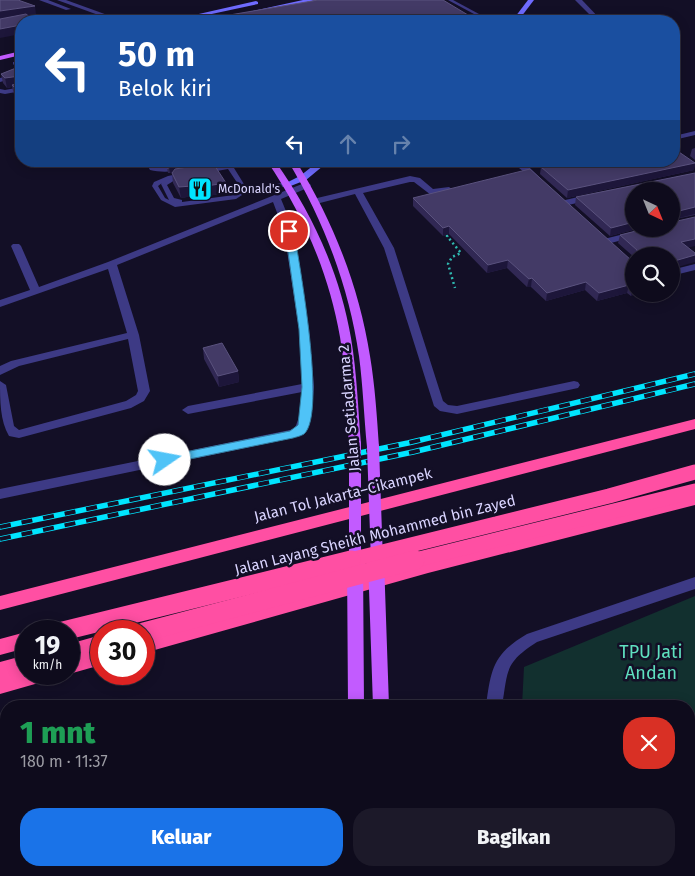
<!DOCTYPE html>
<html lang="id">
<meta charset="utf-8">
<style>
:root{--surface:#0e0b1c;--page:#1c1929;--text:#f1f3f6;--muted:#9b9ba3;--line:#2e2b3b;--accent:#1a73e8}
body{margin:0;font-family:"Fira Sans",sans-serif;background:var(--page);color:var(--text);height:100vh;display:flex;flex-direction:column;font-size:19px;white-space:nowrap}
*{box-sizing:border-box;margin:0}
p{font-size:16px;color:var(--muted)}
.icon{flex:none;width:28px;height:28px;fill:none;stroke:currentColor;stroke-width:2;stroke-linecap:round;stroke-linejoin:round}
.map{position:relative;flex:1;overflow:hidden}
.sheet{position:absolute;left:0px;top:700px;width:695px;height:176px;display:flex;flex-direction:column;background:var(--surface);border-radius:20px 20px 0 0;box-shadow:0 2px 12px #0003,0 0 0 1px var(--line)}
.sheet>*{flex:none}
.banner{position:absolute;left:15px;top:15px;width:665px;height:152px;border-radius:20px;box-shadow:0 2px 12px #0003,0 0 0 1px var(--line);background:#1a4fa0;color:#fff;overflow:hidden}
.needle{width:32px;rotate:137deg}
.fabs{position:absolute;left:625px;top:182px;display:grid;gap:10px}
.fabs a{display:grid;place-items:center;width:55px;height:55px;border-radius:50%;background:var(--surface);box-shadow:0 2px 12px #0003,0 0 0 1px var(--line);font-size:25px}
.speed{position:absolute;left:15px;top:620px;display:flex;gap:10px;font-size:25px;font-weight:700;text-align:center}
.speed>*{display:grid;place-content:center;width:65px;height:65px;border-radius:50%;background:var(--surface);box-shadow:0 2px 12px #0003,0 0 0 1px var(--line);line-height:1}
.speed small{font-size:12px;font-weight:400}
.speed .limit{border:8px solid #d22;background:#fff;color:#111}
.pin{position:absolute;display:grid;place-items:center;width:42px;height:42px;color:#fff;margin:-21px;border:2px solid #fff;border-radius:50%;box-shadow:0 1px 5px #0007}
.me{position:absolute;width:55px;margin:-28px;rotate:78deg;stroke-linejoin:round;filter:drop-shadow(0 0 4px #0008)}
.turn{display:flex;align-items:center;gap:18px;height:105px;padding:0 20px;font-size:22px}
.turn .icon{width:65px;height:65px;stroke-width:2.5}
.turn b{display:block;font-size:35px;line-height:42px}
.lanes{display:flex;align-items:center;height:48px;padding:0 20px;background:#0003;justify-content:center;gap:25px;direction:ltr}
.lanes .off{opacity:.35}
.round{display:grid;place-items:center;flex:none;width:52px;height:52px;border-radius:20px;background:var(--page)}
.headline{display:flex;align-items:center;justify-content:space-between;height:85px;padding:0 20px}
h1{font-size:30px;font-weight:800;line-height:38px;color:#1e9e55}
.button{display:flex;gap:10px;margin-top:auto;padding:10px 20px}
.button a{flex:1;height:58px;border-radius:20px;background:var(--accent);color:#fff;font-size:20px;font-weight:800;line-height:58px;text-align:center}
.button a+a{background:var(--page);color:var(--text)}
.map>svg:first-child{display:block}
</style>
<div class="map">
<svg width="695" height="876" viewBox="0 0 695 876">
<rect width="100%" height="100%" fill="#130f26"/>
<polygon fill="#12302f" points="695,596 695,876 510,876 510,870 689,870 689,706 522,706 524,667"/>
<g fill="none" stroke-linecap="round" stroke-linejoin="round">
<polyline stroke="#2fb8b0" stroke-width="2.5" stroke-dasharray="2 3" stroke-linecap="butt" points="453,234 447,236 461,253 452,257 448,264 455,288"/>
<g fill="#3d3a85" fill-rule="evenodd">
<polygon points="448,0 453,0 492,21 487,21"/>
<polygon points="13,62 17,62 21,67 21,71 19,71 13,64"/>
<polygon points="21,73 21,76 0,82 0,78"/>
<polygon points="21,87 21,91 5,94 0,93 0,89 5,90"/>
<path d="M 145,161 L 151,161 L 154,167 L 166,168 L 156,165 L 153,161 L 159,161 L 166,164 L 187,161 L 204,161 L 169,167 L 178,166 L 181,168 C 172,173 160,172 150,170 Z"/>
<path d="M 255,161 L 271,161 L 234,168 L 247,189 L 288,182 L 291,184 L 288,186 L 245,193 L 236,199 L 175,207 L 161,200 L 152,186 L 154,182 L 168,176 L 183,173 L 186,175 L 185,176 L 173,178 L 175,180 L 167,185 L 174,198 L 182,200 L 182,202 L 234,195 L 238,191 L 242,190 L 228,169 L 206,173 L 203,171 L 206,169 ZM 162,183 L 161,184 L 169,200 L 165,198 L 158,186 Z"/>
</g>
<g fill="#3d3a85" fill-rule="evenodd">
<polygon points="39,0 48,0 71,9 66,10"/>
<polygon points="57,0 66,0 124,21 115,21"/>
<polygon points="575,0 582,0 602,21 596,21"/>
<polygon points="35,16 38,18 37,19 0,26 0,22"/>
<polygon points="567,18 569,19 569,21 555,21"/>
<polygon points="695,131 695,135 674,140 674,136"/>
<polygon points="514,161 524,163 552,161 529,167 542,180 538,183 519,168"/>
<polygon points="410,176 420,178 433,189 449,187 453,190 449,193 431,195 414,182 410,182 363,193 394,248 443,401 448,405 457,406 574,381 578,382 580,385 578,388 457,414 440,411 434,406 384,248 355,194 316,204 311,201 313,199"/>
<path d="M 307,182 L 311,185 L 310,187 L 281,199 L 294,231 L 309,329 L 314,387 L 311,417 L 304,434 L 293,438 L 0,499 L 0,489 L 290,430 L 295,428 L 299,417 L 302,392 L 188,414 L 182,410 L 188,406 L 302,384 L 299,329 L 284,231 L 273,202 L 117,265 L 139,335 L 150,391 L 144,401 L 131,408 L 19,438 L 9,436 C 0,421 0,400 0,381 L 6,385 L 14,426 L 19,430 L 126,401 L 136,395 L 138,391 L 128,339 L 19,366 L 0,375 L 0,366 L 11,361 L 127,333 L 108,269 L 0,307 L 0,300 L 30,290 L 11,246 L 13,244 L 19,244 L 21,246 L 39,287 L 108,262 Z"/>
<polygon points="591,194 596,197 594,199 564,206 559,203 561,201"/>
<polygon points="644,229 659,229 657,231 607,244 602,241 604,239"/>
<polygon points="695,264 695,270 671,276 671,270"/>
<path d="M 695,577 L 695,589 L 537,642 C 504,663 508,671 502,706 L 486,706 C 491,669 493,654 527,634 Z"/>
<rect x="470" y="870" width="18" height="6"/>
</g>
<g fill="#6f6bff" fill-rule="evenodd">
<polygon points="303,0 316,0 247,15 244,13"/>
<polygon points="528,0 534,0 518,21 512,21"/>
<polygon points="256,1 258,2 258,4 179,21 168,21"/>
<polygon points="319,161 329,161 306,180 288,187 284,184 300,176"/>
</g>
<g fill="#c25bff" fill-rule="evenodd">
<polygon points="21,51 21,55 0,60 0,56"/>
<path d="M 267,161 L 275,161 C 313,214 340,274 351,338 C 357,373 358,409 361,444 L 359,447 L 355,448 L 349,444 C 346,408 346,372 340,337 C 329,273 303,214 267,161 Z"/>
<path d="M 288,161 L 296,161 C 333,221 359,286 370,356 C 375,386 377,417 379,447 L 377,450 L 373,451 L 367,447 C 364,417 363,386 359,356 C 349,287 324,221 288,161 Z"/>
<rect x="352" y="870" width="18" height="6"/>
<rect x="381" y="870" width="18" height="6"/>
</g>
<g fill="#ff4fa3" fill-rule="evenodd">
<polygon points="695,419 695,429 0,610 0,596"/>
<polygon points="695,493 695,505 428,573 144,653 144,637 428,559"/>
<polygon points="26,632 26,648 0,655 0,639"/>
<polygon points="101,635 101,665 69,674 68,674 69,644"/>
<polygon points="26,655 26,674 51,674 49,680 0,694 0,662"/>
</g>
<g stroke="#00e5ff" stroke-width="5.5">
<g id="rail">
<polyline points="0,527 408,443 695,374"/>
<polyline points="0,539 413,452 695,384"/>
</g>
</g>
<use href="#rail" stroke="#130f26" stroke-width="4" stroke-dasharray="11" stroke-linecap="butt"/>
<g stroke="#c25bff" stroke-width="12">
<polyline points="355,444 355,561"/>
<polyline points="373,447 377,561"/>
</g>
<g stroke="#c25bff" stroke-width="16">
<polyline points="355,560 356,706"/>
<polyline points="376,560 381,706"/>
</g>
<g stroke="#ff4fa3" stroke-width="15">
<polyline points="346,561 609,496 695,472"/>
<polyline points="411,561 695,491"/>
</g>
<g stroke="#ff4fa3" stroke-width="19">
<polyline points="63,631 351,560"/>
<polyline points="144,632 415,560"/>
</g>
</g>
<g fill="#312854">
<polygon points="21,66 21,102 14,94 12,87 7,88 3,83 1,74"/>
<polygon points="695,148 695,160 690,156 692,149"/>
<polygon points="695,162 694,170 567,198 540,174 541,167"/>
<polygon points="210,164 227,193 194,198 193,196 181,198 173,183 172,173 168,173 167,168"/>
<polygon points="695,173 695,215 671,220 688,248 695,262 671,256 634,256 634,257 618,243 620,235 671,229 671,191 634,229 637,229 610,236 575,205 576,197"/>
<polygon points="413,198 631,260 634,294 631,296 627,293 597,301 585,290 546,301 531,287 527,287 507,268 487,273 449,234 443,236 413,206"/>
<polygon points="203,348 238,371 239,382 219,387 204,359"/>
</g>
<g fill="#1d163a">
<polygon points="35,6 36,14 0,20 0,11"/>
<polygon points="473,18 473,21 455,21"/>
<polygon points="21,25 21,34 0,38 0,29"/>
<polygon points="20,76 21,86 12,85 12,87 7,88 5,78"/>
<polygon points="163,161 195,161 164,165"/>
<polygon points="210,161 211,166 170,173 169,168"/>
<polygon points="695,163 694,170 567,198 568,190"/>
<polygon points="226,183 227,193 194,198 193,188"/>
<polygon points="192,186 193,196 181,198 179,187"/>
<polygon points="695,207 695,214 671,220 671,213"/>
<polygon points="634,222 634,229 637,229 610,236 611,228"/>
<polygon points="449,226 449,234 443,236 443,228"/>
<polygon points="695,239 695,246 679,250 681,242"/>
<polygon points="695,255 695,262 671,269 671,262"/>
<polygon points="508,260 507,268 487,273 488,265"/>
<polygon points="532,278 531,287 527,287 529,279"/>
<polygon points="586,282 585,290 546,301 547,293"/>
<polygon points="629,285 627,293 597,301 599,293"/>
<polygon points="634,287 634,294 638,294 631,296 633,288"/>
<polygon points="238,371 239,382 219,387 218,376"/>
</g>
<g fill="#433a66" stroke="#5a527e">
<polygon points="0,0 18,0 35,6 0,11"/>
<polygon points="318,0 443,0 473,18 455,21 201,21 200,20"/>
<polygon points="26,14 35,21 21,21 21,25 0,29 0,19"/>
<polygon points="21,66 21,93 20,93 12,85 20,83 20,76 5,78 1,74"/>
<polygon points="674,151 676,152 679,152 695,163 568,190 541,167 568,161 674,161"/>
<polygon points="199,161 210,161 167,168"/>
<polygon points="213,163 226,183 193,188 192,186 179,187 172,173 175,169"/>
<polygon points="530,169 631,260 634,261 634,287 633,288 629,285 599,293 586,282 547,293 532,278 529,279 508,260 488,265 449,226 443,228 413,198"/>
<polygon points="695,173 695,207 671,213 671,217 671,191 634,191 634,222 611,228 576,197"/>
<polygon points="695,217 695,239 681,242 695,253 695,255 671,262 671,256 638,256 637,250 620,235 644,229 671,229 671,220 673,222"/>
<polygon points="222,343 238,371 218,376 203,348"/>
</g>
<path fill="#4fc3f7" stroke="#337fa1" d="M 289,229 L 294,231 C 299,263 327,414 304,434 C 301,436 296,437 293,438 L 165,464 L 161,463 L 159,460 L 161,457 L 165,456 L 290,431 L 298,425 L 302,387 L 299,329 L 285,231 Z"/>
<defs>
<g id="restaurant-square" transform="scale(1.25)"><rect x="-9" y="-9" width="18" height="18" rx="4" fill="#00e5ff" stroke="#130f26"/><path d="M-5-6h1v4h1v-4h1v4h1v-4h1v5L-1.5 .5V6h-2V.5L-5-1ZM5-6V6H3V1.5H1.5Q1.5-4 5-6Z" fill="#111"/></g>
</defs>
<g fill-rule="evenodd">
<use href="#restaurant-square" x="200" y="189"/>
</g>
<g text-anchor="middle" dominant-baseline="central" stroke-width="5" stroke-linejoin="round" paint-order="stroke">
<g font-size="12" fill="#d9d4ff" stroke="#130f26" text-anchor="start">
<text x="218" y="189">McDonald's</text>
</g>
<g font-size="15" fill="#d9d4ff" stroke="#130f26">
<text transform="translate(349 408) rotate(-95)">Jalan Setiadarma 2</text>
<text transform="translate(343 495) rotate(-14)">Jalan Tol Jakarta–Cikampek</text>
<text transform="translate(375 535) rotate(-14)">Jalan Layang Sheikh Mohammed bin Zayed</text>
</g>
<g font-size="18" fill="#5fe0c0" stroke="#130f26">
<text x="651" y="652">TPU Jati<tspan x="651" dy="21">Andan</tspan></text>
</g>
</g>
</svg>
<div class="fabs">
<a><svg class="needle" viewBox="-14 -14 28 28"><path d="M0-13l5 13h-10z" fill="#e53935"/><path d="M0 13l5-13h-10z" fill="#9b9ba3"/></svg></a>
<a><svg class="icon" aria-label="search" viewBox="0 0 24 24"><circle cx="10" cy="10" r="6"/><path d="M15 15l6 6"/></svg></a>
</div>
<div class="speed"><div>19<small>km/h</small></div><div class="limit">30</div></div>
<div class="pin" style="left:289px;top:231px;background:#d93025"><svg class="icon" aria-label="arrive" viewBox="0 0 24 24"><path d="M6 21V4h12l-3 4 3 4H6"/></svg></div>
<svg class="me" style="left:165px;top:460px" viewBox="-20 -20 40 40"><circle r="19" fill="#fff"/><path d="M0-13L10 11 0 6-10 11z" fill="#4fc3f7"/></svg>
<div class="banner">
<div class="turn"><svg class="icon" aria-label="left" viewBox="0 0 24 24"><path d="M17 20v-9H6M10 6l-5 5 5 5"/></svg><div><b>50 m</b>Belok kiri</div></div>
<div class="lanes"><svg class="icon" aria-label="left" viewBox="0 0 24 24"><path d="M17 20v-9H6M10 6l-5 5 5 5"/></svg><svg class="icon off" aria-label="ahead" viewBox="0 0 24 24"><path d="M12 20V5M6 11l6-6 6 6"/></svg><svg class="icon off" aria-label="right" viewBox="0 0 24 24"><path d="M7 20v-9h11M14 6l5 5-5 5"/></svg></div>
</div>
<section class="sheet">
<div class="headline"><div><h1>1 mnt</h1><p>180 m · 11:37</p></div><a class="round" style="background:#d93025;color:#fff"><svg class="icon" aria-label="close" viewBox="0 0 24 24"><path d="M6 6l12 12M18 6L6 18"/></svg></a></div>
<div class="button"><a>Keluar</a><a>Bagikan</a></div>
</section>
</div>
